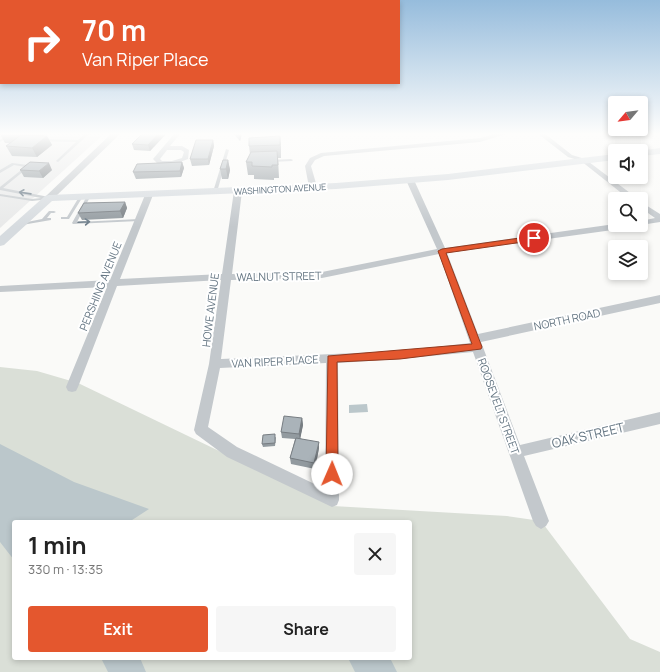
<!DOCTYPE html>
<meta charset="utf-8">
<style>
:root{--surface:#fff;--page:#f6f6f6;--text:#222;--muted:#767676;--accent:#e4572e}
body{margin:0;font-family:Manrope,sans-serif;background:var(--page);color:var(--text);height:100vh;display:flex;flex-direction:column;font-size:15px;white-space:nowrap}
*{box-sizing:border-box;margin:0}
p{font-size:13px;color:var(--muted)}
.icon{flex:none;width:22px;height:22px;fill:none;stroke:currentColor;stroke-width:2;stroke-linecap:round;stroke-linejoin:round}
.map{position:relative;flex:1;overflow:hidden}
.details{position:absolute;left:12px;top:520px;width:400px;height:140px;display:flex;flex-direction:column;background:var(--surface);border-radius:4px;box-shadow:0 2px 6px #0003}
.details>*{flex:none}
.top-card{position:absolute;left:0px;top:0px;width:400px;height:84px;box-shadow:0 2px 6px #0003;background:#e4572e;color:#fff;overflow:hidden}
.needle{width:26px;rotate:241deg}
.buttons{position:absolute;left:608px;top:96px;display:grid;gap:8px}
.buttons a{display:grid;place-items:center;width:40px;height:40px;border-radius:4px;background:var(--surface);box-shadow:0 2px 6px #0003;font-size:20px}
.pin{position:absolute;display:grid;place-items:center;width:34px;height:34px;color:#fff;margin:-17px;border:2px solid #fff;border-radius:50%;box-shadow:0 1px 4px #0007}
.me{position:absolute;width:44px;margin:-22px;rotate:1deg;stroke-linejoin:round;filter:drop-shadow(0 0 3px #0008)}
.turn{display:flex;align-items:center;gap:14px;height:84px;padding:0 16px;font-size:18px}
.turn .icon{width:52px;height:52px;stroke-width:2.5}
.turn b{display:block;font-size:28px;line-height:34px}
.round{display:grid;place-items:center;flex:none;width:42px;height:42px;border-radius:4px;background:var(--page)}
.summary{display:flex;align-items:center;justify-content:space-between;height:68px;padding:0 16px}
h1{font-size:24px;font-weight:700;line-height:30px}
.cta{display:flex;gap:8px;margin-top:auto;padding:8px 16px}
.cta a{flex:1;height:46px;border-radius:4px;background:var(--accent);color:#fff;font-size:16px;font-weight:700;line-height:46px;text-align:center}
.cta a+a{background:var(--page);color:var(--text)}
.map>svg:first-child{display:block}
</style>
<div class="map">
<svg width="660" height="672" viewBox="0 0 660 672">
<rect width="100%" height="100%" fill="#fafaf8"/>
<polygon fill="#e8e9e9" points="0,133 105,133 0,228"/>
<path fill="#dadfd7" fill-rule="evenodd" d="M 0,367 L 37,371 L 78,383 L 333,506 L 507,516 L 541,521 L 630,639 L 660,652 L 660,672 L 0,672 ZM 14,522 L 410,522 L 410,658 L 14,658 Z"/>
<g fill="#bbc7cb">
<polygon points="367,404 368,412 349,413 349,405"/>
<polygon points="0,444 74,482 149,509 129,522 14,522 14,560 0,542"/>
</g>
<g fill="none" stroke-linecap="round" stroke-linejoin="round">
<g fill="#bbc7cb" fill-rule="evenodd">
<polygon points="101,658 140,658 146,672 108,672"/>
<polygon points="348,658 390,658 397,672 355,672"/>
</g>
<g fill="#c3c8cc" fill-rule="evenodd">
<polygon points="10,133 14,133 0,142 0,140"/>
<polygon points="42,133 46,133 39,139 78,140 86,133 90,133 58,162 56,161 57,160 76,142 35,141 35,139"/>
<polygon points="226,149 229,150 217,192 214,193 213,192"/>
<polygon points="291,159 293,160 292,161 271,162 269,161 271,160"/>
<polygon points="12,163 28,165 30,166 3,188 49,197 51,198 50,199 32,201 0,196 0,194 32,199 41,198 0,190 0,187 25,167 14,165 0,173 0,170"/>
<polygon points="87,196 90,197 77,222 139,219 141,220 139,221 73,224 72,223"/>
<polygon points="79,197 82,198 69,219 61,219 61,217 67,217"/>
<polygon points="49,211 54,211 56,212 54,213 51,213 47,218 51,218 51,220 22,225 20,224 22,223 42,219"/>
</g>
<g fill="#c3c8cc" fill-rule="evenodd">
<path d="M 175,133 L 181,133 L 170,146 L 182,146 L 189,150 L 188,159 L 172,165 L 158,164 L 153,159 ZM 167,150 L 181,150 L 184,152 L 182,158 L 172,161 L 162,161 L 160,159 Z"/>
<polygon points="499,133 509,133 480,142 324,156 315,160 311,166 317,187 313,189 309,187 305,166 310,158 321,153 480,138"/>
<polygon points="537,133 544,133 572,155 585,159 638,199 629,199 581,161 568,157"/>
<path d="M 407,178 L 414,180 L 445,248 L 615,224 L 631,225 L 627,228 L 447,253 L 478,334 L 660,295 L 660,303 L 481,342 L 520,445 L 660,412 L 660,424 L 524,456 L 549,521 L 546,526 L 541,529 L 536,526 L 533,521 L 473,352 L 400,359 L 338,363 L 339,500 L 337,505 L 332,507 L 227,457 L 196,434 L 194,430 L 209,364 L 221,280 L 117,286 L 78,387 L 76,391 L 72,392 L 68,391 L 66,387 L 107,287 L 0,292 L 0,286 L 110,280 L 145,195 L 149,193 L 153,195 L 120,279 L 222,274 L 234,191 L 238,189 L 242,191 L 232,274 L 322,272 L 437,249 L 406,180 ZM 439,254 L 470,343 L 400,351 L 221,359 L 231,280 L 322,278 ZM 326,363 L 325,489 L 237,447 L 208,427 L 220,368 Z"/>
<polygon points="641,202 660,214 660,222 641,225 639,225 641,225 641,221 655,218 641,208"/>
</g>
<polygon fill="#c3c8cc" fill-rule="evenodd" points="112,133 121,133 52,200 46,200 44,198 46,196"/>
<g fill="#d6dbdf" fill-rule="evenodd">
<polygon points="660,148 660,154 641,156 641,151 638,151"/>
<polygon points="615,154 615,160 448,180 336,189 52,201 4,245 0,246 0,236 45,196 49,195 336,183 448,174"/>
</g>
</g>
<g fill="#929a9f">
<polygon points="1,133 38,133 35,136 47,136 52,145 37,157 12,156 6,146 11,143 5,143 0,134"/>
<polygon points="143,133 167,133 150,151 134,150 132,144"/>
<polygon points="233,133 242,133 240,141"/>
<polygon points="280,136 281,158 278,158 279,178 274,178 274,180 254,179 254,175 248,175 246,162 250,154 249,146"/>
<polygon points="213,140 214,146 209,165 192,166 190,159"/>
<polygon points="228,160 230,170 228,179 222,179 220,169"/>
<polygon points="182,162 184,168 181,177 136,179 133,172"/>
<polygon points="20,170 52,170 43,178 24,177"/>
<polygon points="125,202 127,208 123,218 82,220 78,213"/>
<polygon points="302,418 303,425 300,438 319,448 315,469 291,464 290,458 295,439 282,438 281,432"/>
<polygon points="276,437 275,446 263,447 262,444"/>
</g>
<g fill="#777d82">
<polygon points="21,133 38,133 24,143 19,134"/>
<polygon points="159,133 167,133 150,151 148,145"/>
<polygon points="239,133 242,133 240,141 239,135"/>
<polygon points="47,136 52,145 37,157 32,148"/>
<polygon points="280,136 281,149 281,158 280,145"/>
<polygon points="213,140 214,146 209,165 208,159"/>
<polygon points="228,160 230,170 228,179 226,169"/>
<polygon points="182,162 184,168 181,177 180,171"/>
<polygon points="49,163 52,170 43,178 39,171"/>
<polygon points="125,202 127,208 123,218 120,211"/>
<polygon points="302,418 303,425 300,440 299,434"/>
<polygon points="319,442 319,448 315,469 314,463"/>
</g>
<g fill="#aab3b9" stroke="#777d82">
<polygon points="0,133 21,133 19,134"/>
<polygon points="143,133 159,133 148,145 132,144"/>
<polygon points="21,135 47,136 32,148 6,146"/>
<polygon points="280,136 280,145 249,146 249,138"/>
<polygon points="196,140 213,140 208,159 190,159"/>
<polygon points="277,151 278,165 272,165 272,167 252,166 252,162 246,162 251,152"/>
<polygon points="223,160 228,160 226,169 220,169"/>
<polygon points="30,162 49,163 39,171 20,170"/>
<polygon points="182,162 180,171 133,172 137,164"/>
<polygon points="125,202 120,211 78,213 84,203"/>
<polygon points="284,416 302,418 299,434 281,432"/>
<polygon points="275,434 275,443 262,444 263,435"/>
<polygon points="296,438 319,442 314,463 290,458"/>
</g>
<defs><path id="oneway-shaft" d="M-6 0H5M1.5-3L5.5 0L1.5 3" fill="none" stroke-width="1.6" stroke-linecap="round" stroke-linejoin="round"/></defs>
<g stroke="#6a7a87">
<use href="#oneway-shaft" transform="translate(25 193) rotate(-172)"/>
<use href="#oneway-shaft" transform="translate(84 222) rotate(-3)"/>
</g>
<linearGradient id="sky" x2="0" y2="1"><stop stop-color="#96bcdc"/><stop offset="0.59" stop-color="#fdfdfc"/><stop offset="1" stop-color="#fdfdfc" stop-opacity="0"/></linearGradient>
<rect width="660" height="227" fill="url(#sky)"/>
<polygon fill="#e4572e" stroke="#94391e" points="534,236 538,238 537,240 446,253 482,347 481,349 400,359 337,362 338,474 336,478 332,479 328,478 326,474 328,356 472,344 438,251 442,249"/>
<g text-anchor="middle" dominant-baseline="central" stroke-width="4" stroke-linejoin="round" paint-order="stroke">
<g font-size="9" fill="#657683" stroke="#fff">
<text transform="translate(280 189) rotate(-3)">WASHINGTON AVENUE</text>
</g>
<g font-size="11" fill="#657683" stroke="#fff">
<text transform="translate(279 276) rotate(-1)">WALNUT STREET</text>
<text transform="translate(100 286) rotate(-68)">PERSHING AVENUE</text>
<text transform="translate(210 310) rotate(-83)">HOWE AVENUE</text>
<text transform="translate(567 319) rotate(-12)">NORTH ROAD</text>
<text transform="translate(275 361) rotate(-3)">VAN RIPER PLACE</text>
<text transform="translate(499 406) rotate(70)">ROOSEVELT STREET</text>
</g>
<g font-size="13" fill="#657683" stroke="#fff">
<text transform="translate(588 435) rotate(-13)">OAK STREET</text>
</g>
</g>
</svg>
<div class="buttons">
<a><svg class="needle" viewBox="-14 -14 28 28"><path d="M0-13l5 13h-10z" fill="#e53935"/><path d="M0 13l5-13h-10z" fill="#767676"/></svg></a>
<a><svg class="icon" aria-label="sound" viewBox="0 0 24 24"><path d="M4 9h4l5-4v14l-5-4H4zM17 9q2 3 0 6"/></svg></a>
<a><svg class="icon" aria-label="search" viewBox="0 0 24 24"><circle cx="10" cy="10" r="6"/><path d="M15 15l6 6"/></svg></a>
<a><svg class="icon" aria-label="layers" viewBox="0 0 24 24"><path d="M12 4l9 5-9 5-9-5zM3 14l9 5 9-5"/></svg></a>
</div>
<div class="pin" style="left:534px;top:238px;background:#d93025"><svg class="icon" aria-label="arrive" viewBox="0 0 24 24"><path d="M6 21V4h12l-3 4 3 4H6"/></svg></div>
<svg class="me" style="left:332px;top:474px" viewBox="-20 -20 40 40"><circle r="19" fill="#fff"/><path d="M0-13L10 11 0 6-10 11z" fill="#e4572e"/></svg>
<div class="top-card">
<div class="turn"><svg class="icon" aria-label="right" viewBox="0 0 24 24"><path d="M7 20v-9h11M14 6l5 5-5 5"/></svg><div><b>70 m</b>Van Riper Place</div></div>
</div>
<section class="details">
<div class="summary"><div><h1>1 min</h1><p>330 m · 13:35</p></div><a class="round"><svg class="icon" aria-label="close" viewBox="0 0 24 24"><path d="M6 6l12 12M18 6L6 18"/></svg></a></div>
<div class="cta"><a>Exit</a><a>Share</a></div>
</section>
</div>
